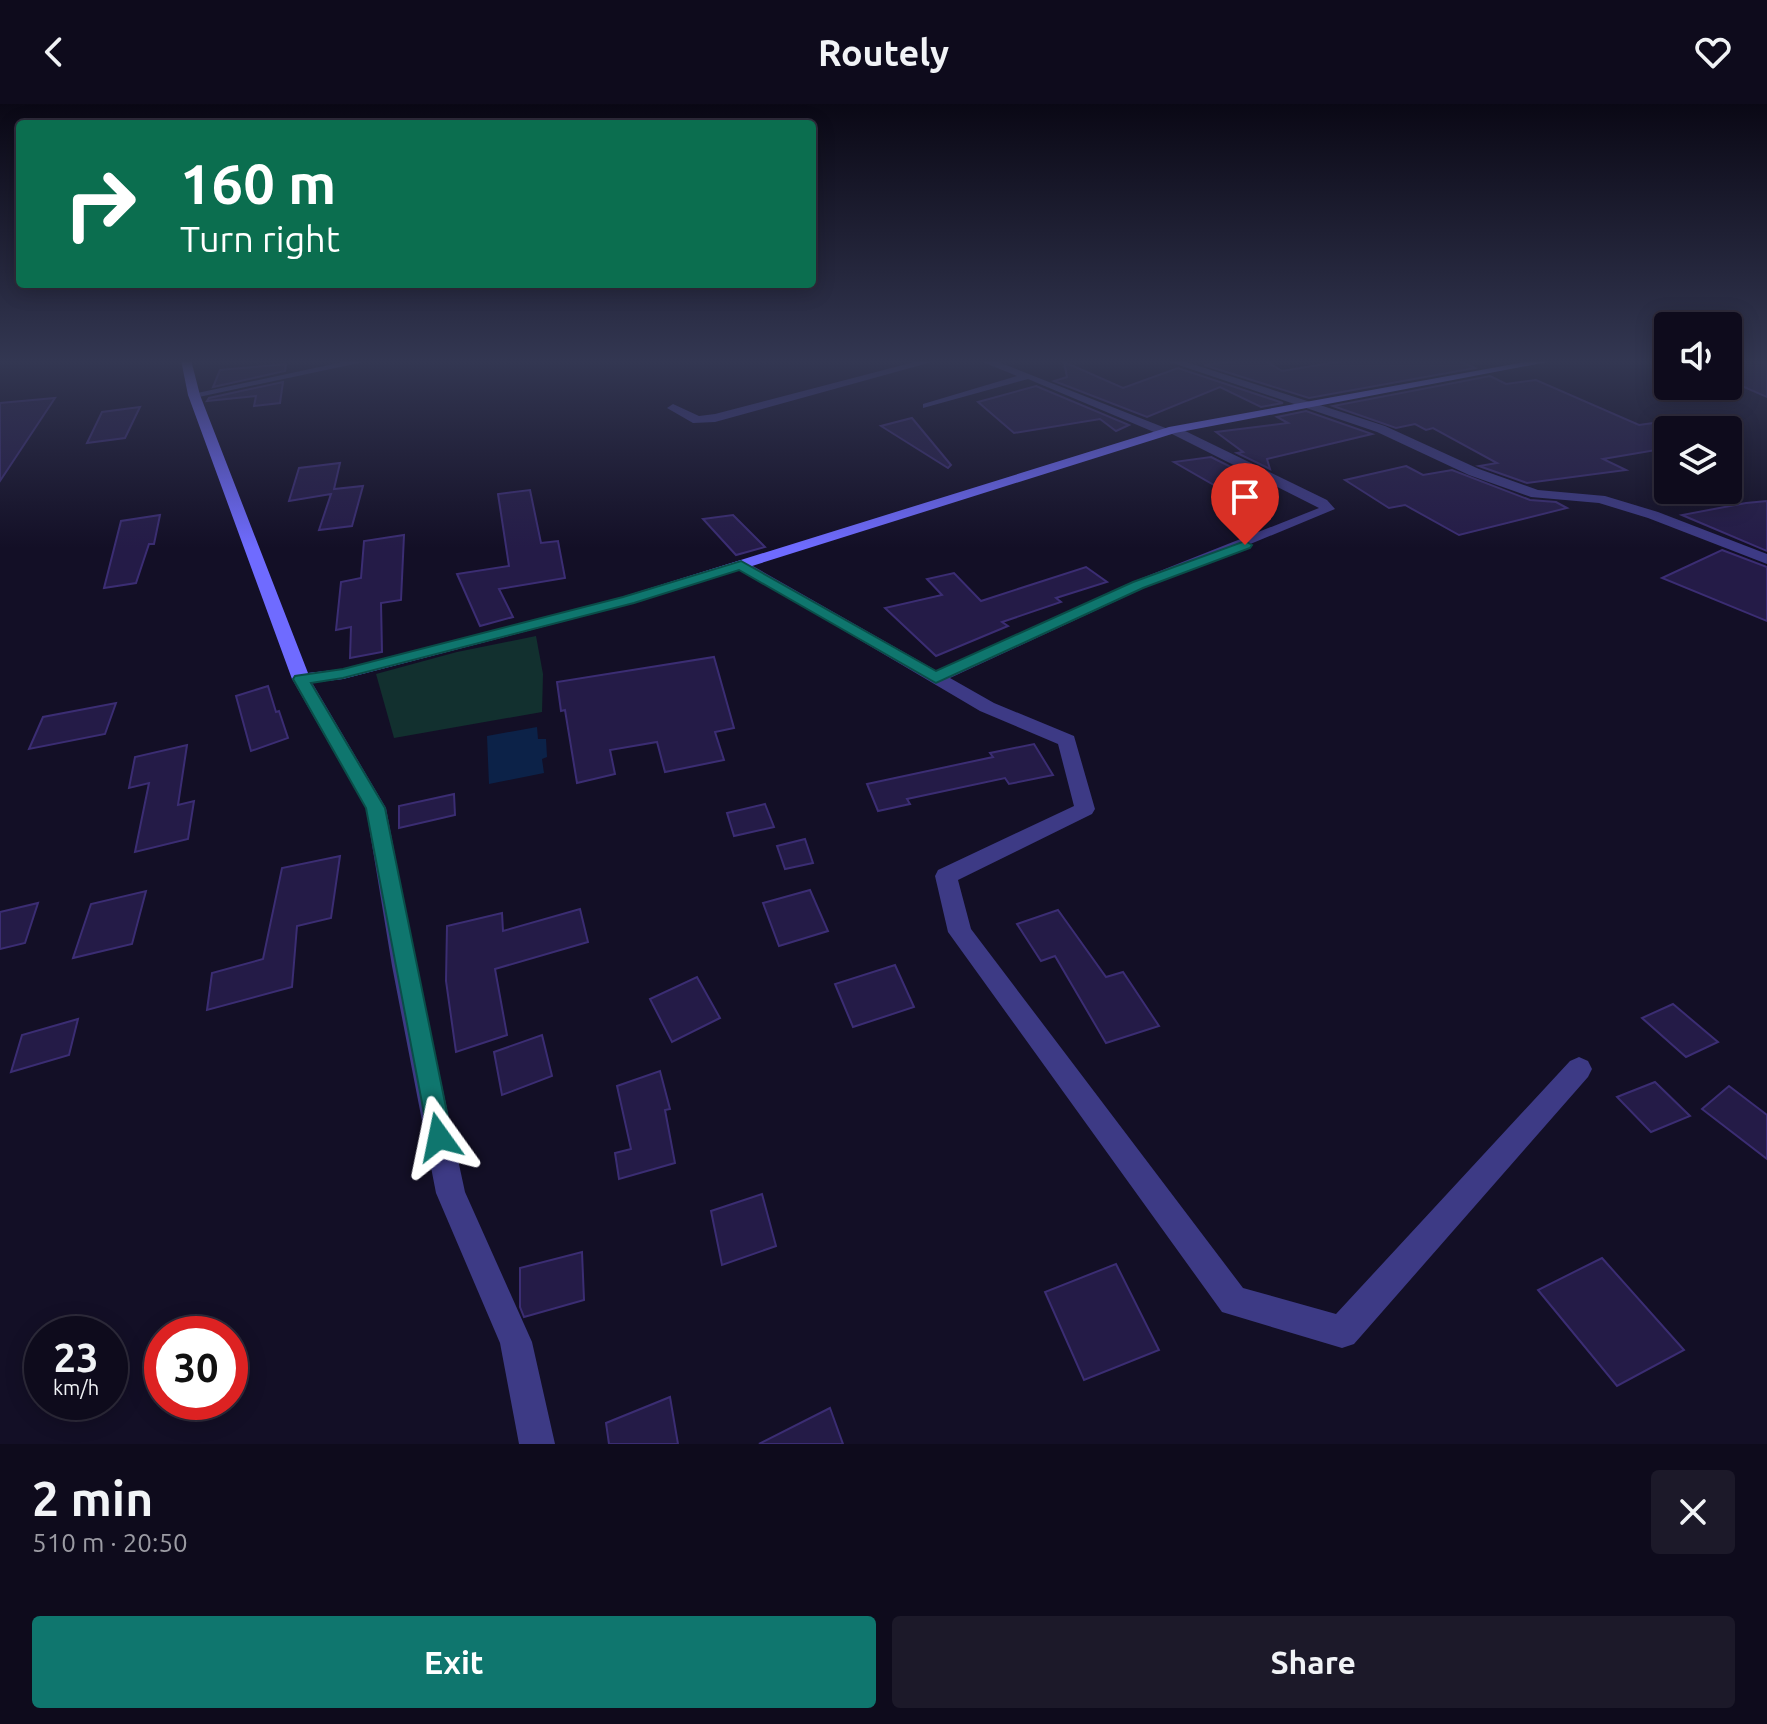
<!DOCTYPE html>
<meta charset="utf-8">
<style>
:root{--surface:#0e0b1c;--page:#1c1929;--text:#f1f3f6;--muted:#9b9ba3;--line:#2e2b3b;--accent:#0f766e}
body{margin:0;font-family:Ubuntu,sans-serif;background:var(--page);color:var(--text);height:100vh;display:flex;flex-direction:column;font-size:30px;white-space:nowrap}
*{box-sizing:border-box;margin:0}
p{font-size:26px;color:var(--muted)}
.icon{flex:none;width:44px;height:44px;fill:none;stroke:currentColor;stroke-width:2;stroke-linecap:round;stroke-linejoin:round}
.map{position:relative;height:1340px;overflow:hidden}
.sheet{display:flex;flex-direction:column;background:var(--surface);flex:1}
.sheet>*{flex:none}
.guide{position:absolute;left:16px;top:16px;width:800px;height:168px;border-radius:8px;box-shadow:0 4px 20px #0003,0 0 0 2px var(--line);background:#0b6e4f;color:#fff;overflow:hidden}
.tools{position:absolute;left:1654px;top:208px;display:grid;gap:16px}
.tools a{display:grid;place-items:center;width:88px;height:88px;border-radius:8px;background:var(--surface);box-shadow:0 4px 20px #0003,0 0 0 2px var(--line);font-size:40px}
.speed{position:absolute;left:24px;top:1212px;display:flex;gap:16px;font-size:40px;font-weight:700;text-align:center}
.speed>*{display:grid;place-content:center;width:104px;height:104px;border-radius:50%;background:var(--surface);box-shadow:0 4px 20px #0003,0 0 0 2px var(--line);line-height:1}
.speed small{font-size:20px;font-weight:400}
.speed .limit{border:12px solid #d22;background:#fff;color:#111}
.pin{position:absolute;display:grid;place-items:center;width:68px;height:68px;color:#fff;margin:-82px -34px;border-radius:50% 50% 50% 0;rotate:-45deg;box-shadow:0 0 8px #0007}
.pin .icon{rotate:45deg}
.me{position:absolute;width:88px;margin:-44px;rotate:348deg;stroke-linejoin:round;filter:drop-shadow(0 0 6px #0008)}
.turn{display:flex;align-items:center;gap:28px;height:168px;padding:0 32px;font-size:36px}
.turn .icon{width:104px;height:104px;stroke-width:2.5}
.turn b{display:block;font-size:56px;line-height:68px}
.round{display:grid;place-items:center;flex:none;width:84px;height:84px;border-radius:8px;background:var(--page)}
.summary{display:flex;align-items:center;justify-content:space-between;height:136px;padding:0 32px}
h1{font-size:48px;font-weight:700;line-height:60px}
.primary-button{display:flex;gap:16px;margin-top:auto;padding:16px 32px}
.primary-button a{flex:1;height:92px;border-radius:8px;background:var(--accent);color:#fff;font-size:32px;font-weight:700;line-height:92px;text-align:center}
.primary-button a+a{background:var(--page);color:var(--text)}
header{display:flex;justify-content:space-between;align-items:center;height:104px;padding:0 32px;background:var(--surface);font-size:36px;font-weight:700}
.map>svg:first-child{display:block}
</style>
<header><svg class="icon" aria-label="back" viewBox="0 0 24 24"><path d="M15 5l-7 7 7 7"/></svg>Routely<svg class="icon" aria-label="heart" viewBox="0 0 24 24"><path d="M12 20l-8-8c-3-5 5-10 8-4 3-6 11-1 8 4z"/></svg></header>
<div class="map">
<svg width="1767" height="1340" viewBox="0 0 1767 1340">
<rect width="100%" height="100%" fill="#130f26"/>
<polygon fill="#12302f" points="536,532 543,570 542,608 394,634 376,570 457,548"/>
<polygon fill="#0c2248" points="537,623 538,635 546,635 547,653 542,655 544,669 489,680 487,632"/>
<g fill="#241b47" stroke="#3b2d73" stroke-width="2">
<polygon points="1246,256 1264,256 1282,267 1349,256 1458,256 1475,264 1309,294 1204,261"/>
<polygon points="1728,256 1754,256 1767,260 1767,293 1728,276"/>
<polygon points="1064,258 1123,284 1178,264 1283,299 1261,303 1220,283 1147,313 1054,277 1067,273"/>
<polygon points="286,260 285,267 213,283 220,266"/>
<polygon points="1490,272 1506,280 1536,276 1639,321 1668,317 1668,344 1603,355 1626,366 1527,379 1479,362 1497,359 1433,324 1426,326 1415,320 1396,324 1333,302"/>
<polygon points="283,278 280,299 254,302 256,292 207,297 209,294"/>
<polygon points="1036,282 1129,321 1116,327 1100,315 1014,329 978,298"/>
<polygon points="55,294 0,377 0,299"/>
<polygon points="140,303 125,334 87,339 102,308"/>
<polygon points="1306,307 1372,330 1267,355 1270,365 1237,349 1243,348 1216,328 1288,319 1277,313"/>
<polygon points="912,314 951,361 948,364 881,322"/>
<polygon points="1211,353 1249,372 1273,387 1240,396 1174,358"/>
<polygon points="340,359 334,385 363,382 352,422 319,426 331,390 289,397 299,364"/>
<polygon points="1406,362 1423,371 1452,366 1530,396 1556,398 1567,404 1459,431 1405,401 1389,404 1345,376"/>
<polygon points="530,386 541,439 558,437 565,474 499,485 513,513 480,522 457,470 509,462 498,390"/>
<polygon points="1767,397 1767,447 1682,411 1746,399"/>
<polygon points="160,411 154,440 149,440 136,479 104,484 121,417"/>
<polygon points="733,411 765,443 736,451 703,415"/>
<polygon points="404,431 401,496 381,499 382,548 350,554 351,523 336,526 341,478 361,474 364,437"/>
<polygon points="1722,446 1767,463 1767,517 1662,474"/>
<polygon points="1086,463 1107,478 1056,494 1061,498 1002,518 1008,522 936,552 885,504 942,491 927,475 954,469 981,497"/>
<polygon points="714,553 734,624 715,628 724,656 665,668 657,638 610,646 615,670 577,679 565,606 561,607 557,578"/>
<polygon points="268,582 276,608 279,607 288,634 251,647 236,592"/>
<polygon points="116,599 105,630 29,645 43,613"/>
<polygon points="1034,640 1053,671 1009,680 1005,674 907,695 910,700 878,707 867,680 993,653 990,649"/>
<polygon points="187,641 178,701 194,697 188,735 135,748 149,679 129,684 135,653"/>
<polygon points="454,690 455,711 399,724 399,702"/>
<polygon points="765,700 774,723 734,732 727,709"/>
<polygon points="805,735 813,759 785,765 777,742"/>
<polygon points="340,752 331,814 297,822 292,883 207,906 212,869 263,855 282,764"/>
<polygon points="810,786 828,827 779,842 763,799"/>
<polygon points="146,787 132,840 73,854 91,800"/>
<polygon points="38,799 25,839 0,845 0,808"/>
<polygon points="580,805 588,838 495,865 507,931 456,948 446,877 447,822 502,809 503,827"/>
<polygon points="1058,806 1106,873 1123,868 1159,922 1106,939 1055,852 1041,857 1017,820"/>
<polygon points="895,861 914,903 853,923 835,880"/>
<polygon points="697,873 720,914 672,938 650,895"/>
<polygon points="1673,900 1718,938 1686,953 1642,914"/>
<polygon points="78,915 69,951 11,968 22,931"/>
<polygon points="542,931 552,972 502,991 494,948"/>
<polygon points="660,967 670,1005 665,1006 675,1059 619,1075 615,1049 631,1045 617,982"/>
<polygon points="1655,978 1690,1012 1651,1028 1617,993"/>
<polygon points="1729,982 1767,1011 1767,1055 1702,1005"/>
<polygon points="762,1090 776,1142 722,1161 711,1107"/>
<polygon points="582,1148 584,1196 524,1213 520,1203 520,1164"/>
<polygon points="1602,1154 1684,1246 1617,1282 1538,1186"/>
<polygon points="1116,1160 1159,1246 1084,1276 1045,1188"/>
<polygon points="670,1293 678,1340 609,1340 606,1319"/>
<polygon points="830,1304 843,1340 759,1340"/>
</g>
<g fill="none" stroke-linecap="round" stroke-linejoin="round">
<g fill="#3d3a85" fill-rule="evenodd">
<polygon points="352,256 373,256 194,294 188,291"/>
<polygon points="922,256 939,256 715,318 693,319 667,304 673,300 699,312 715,310"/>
<polygon points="978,256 993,256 1168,325 1177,323 1327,396 1335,405 1144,484 950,574 994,599 1074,632 1095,705 1092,710 958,776 971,825 1243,1184 1336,1210 1570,957 1579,953 1588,957 1592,965 1588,973 1354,1240 1342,1244 1222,1208 948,828 935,772 938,766 1074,702 1058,640 980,607 733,461 736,458 746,458 937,567 1132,478 1319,404 1170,329 1161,331 1028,275 923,304 923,300 1017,272"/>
<polygon points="1164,256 1180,256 1385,322 1479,365 1538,386 1605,392 1658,408 1767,450 1767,460 1648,414 1599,399 1531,393 1469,371 1377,328"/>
<polygon points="301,570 310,575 386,704 416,862 465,1088 532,1238 555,1340 519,1340 500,1239 436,1089 392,862 366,704 292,575"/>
</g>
<polygon fill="#6f6bff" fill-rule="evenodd" points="181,256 191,256 200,291 308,569 343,565 622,493 1169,323 1536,256 1558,256 1175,329 634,499 343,575 301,580 292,575 188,291"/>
</g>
<linearGradient id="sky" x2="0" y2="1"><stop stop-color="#0a0815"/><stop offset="0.58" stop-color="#333752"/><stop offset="1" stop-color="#333752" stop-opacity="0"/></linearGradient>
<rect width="1767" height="444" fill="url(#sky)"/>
<polygon fill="#0f766e" stroke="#0a4d48" stroke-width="2" points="1245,437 1252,441 1250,444 1143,484 936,579 739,466 634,499 343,574 311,579 385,704 452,1033 448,1041 439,1045 430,1041 366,704 293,575 295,572 343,565 623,493 741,457 936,567 1133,478"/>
</svg>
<div class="tools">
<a><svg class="icon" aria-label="sound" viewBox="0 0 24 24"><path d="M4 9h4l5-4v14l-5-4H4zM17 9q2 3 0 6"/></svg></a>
<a><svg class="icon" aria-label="layers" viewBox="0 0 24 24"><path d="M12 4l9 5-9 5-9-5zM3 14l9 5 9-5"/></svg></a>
</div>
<div class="speed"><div>23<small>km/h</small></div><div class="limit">30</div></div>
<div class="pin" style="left:1245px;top:441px;background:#d93025"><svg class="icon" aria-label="arrive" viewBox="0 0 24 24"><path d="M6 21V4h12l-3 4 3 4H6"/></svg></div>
<svg class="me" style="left:439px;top:1033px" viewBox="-20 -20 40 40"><path d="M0-17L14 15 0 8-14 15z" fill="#0f766e" stroke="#fff" stroke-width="4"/></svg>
<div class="guide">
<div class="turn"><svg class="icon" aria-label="right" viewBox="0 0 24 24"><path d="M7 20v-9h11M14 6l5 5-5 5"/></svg><div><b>160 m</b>Turn right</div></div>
</div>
</div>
<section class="sheet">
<div class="summary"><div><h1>2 min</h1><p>510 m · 20:50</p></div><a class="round"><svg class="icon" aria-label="close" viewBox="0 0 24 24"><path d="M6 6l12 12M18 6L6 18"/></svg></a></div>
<div class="primary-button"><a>Exit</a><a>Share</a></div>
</section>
